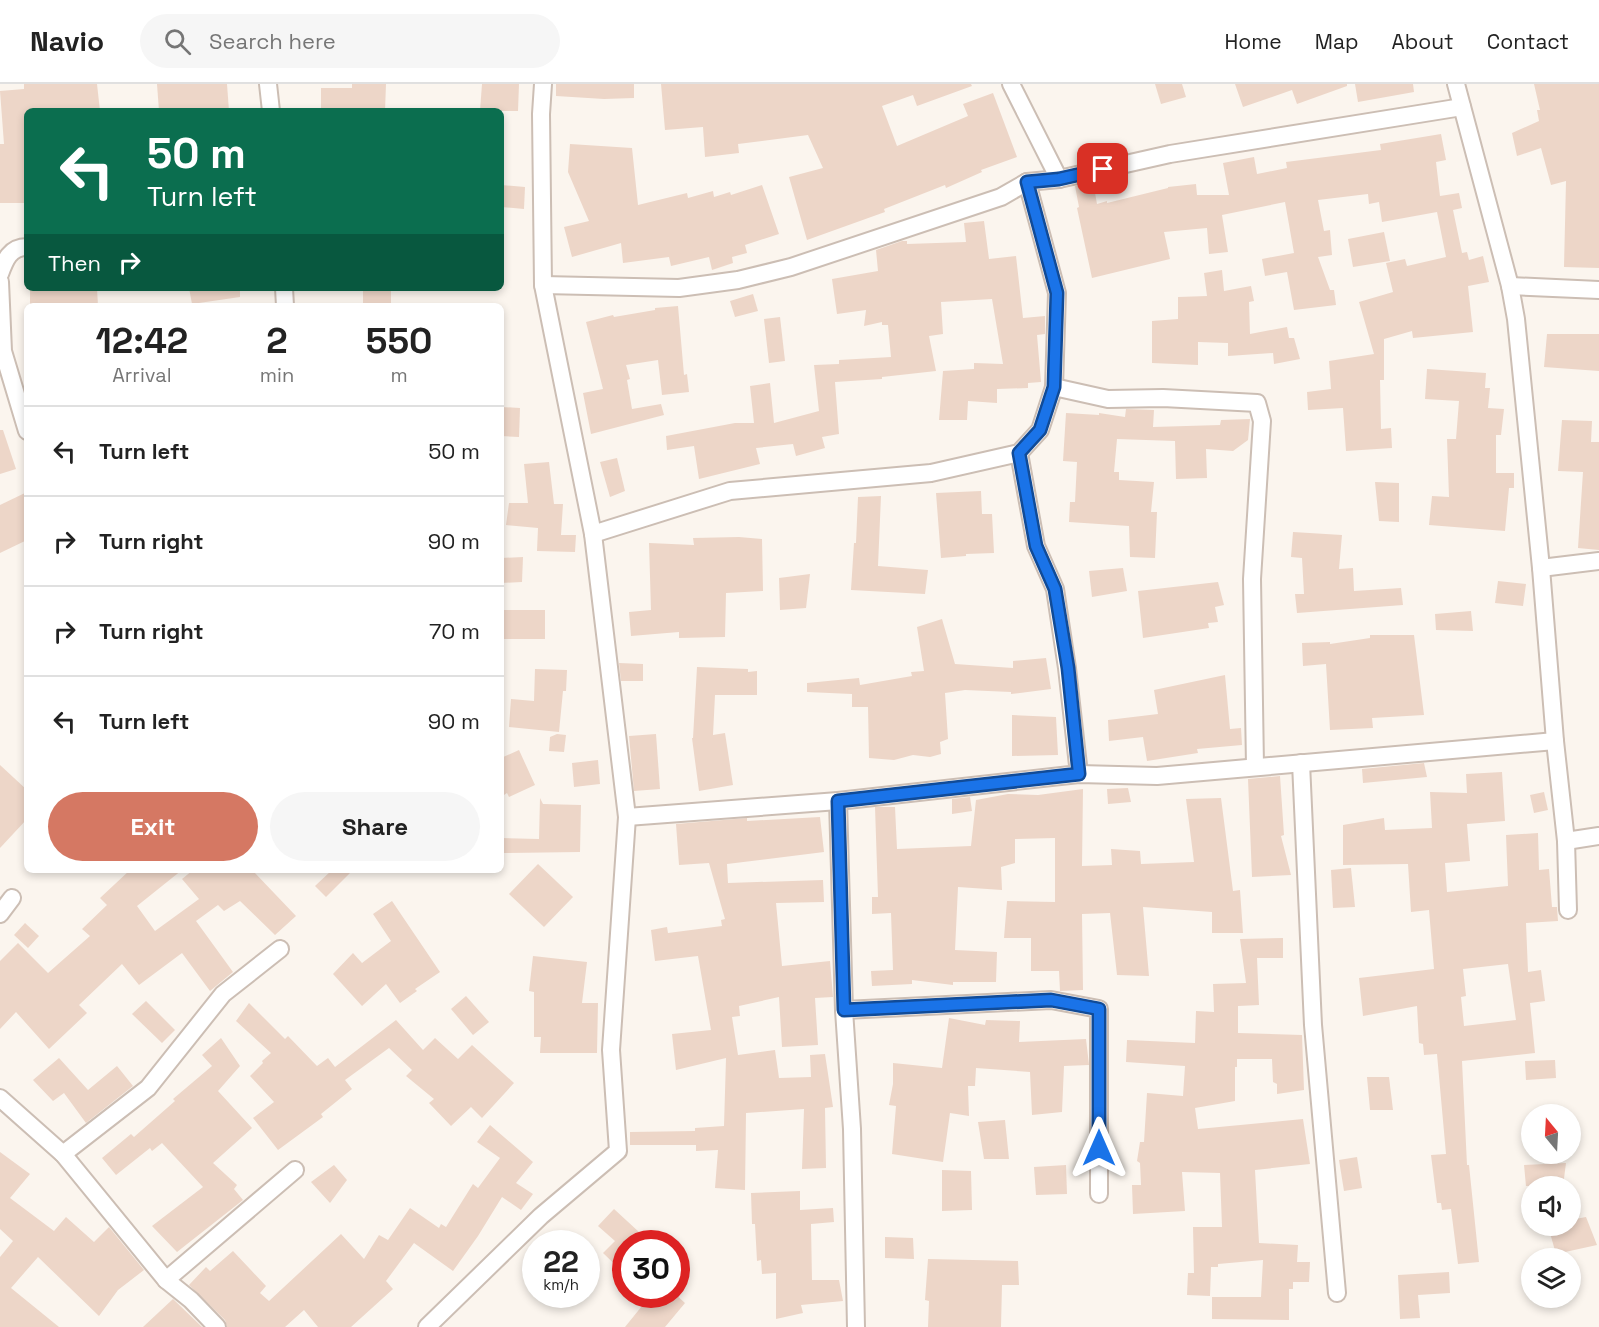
<!DOCTYPE html>
<style>
:root{--surface:#fff;--page:#f6f6f6;--text:#222;--muted:#767676;--line:#e0e0e0;--accent:#d57863}
body{margin:0;font-family:"Space Grotesk",sans-serif;background:var(--page);color:var(--text);height:100vh;display:flex;flex-direction:column;font-size:22px;white-space:nowrap}
*{box-sizing:border-box;margin:0}
p{font-size:20px;color:var(--muted)}
.icon{flex:none;width:33px;height:33px;fill:none;stroke:currentColor;stroke-width:2;stroke-linecap:round;stroke-linejoin:round}
.map{position:relative;flex:1;overflow:hidden}
.drawer{position:absolute;left:24px;top:219px;width:480px;height:570px;display:flex;flex-direction:column;background:var(--surface);border-radius:9px;box-shadow:0 3px 9px #0003}
.drawer>*{flex:none}
.top-card{position:absolute;left:24px;top:24px;width:480px;height:183px;border-radius:9px;box-shadow:0 3px 9px #0003;background:#0b6e4f;color:#fff;overflow:hidden}
.needle{width:39px;rotate:342deg}
.fabs{position:absolute;left:1521px;top:1020px;display:grid;gap:12px}
.fabs a{display:grid;place-items:center;width:60px;height:60px;border-radius:50%;background:var(--surface);box-shadow:0 3px 9px #0003;font-size:30px}
.speed{position:absolute;left:522px;top:1146px;display:flex;gap:12px;font-size:30px;font-weight:700;text-align:center}
.speed>*{display:grid;place-content:center;width:78px;height:78px;border-radius:50%;background:var(--surface);box-shadow:0 3px 9px #0003;line-height:1}
.speed small{font-size:15px;font-weight:400}
.speed .limit{border:9px solid #d22;background:#fff;color:#111}
.pin{position:absolute;display:grid;place-items:center;width:51px;height:51px;color:#fff;margin:-26px;border-radius:12px;box-shadow:0 3px 9px #0006}
.me{position:absolute;width:66px;margin:-33px;rotate:0deg;stroke-linejoin:round;filter:drop-shadow(0 0 4px #0008)}
.turn{display:flex;align-items:center;gap:21px;height:126px;padding:0 24px;font-size:27px}
.turn .icon{width:78px;height:78px;stroke-width:2.5}
.turn b{display:block;font-size:42px;line-height:51px}
.then{display:flex;align-items:center;height:57px;padding:0 24px;background:#0003;gap:12px;font-size:22px}
.eta{display:flex;justify-content:space-evenly;align-items:center;height:102px;text-align:center}
.eta b{font-size:36px;font-weight:700;line-height:42px}
.primary-button{display:flex;gap:12px;margin-top:auto;padding:12px 24px}
.primary-button a{flex:1;height:69px;border-radius:36px;background:var(--accent);color:#fff;font-size:24px;font-weight:700;line-height:69px;text-align:center}
.primary-button a+a{background:var(--page);color:var(--text)}
ul{padding:0;list-style:none}
li{display:flex;align-items:center;gap:18px;height:90px;padding:0 24px;border-top:2px solid var(--line)}
li div{flex:1}
li b{display:block;font-size:22px}
li em{font-style:normal}
header{display:flex;align-items:center;gap:36px;box-sizing:border-box;height:84px;padding:0 30px;background:var(--surface);border-bottom:2px solid var(--line)}
header strong{font-size:28px}
nav{display:flex;gap:33px;margin-inline-start:auto;font-size:21px}
.search{width:420px;height:54px;background:var(--page);display:flex;align-items:center;gap:15px;box-sizing:border-box;padding:0 21px;border-radius:33px;color:var(--muted);font-size:22px}
.map>svg:first-child{display:block}
</style>
<header>
<strong>Navio</strong>
<div class="search"><svg class="icon" aria-label="search" viewBox="0 0 24 24"><circle cx="10" cy="10" r="6"/><path d="M15 15l6 6"/></svg>Search here</div>
<nav><a>Home</a><a>Map</a><a>About</a><a>Contact</a></nav>
</header>
<div class="map">
<svg width="1599" height="1243" viewBox="0 0 1599 1243">
<rect width="100%" height="100%" fill="#fbf5ee"/>
<g fill="#edd6c8" fill-rule="evenodd">
<polygon points="24,0 97,0 100,27 27,27 27,119 0,119 0,60 4,60 0,7 24,5"/>
<polygon points="157,0 227,0 229,27 159,27"/>
<polygon points="352,0 386,0 385,27 321,27 321,4 352,4"/>
<polygon points="482,0 519,0 518,27 480,27"/>
<polygon points="556,0 634,0 634,14 604,15 556,12"/>
<polygon points="661,0 971,0 972,2 917,22 913,11 882,22 897,62 968,32 963,20 993,9 1017,73 981,86 982,88 946,104 945,101 884,125 885,128 807,156 789,93 823,84 808,51 738,60 739,69 705,73 703,43 665,46"/>
<polygon points="1155,0 1182,0 1186,13 1161,20"/>
<polygon points="1235,0 1347,0 1347,2 1297,20 1292,6 1243,23"/>
<polygon points="1355,0 1413,0 1414,8 1358,18"/>
<polygon points="1534,0 1599,0 1599,184 1564,183 1566,97 1551,101 1541,64 1517,72 1512,49 1539,37 1537,26 1540,26"/>
<polygon points="1441,50 1446,76 1436,78 1440,112 1459,109 1462,124 1453,126 1462,169 1467,168 1469,176 1483,172 1489,198 1468,202 1473,248 1413,254 1412,247 1384,255 1384,296 1380,296 1381,345 1391,344 1392,364 1346,367 1343,324 1308,326 1307,308 1331,305 1329,277 1374,270 1359,218 1393,208 1386,179 1405,175 1407,182 1446,173 1437,128 1382,138 1379,118 1369,120 1368,110 1318,116 1324,147 1330,146 1332,171 1318,173 1330,206 1334,206 1336,221 1294,226 1287,188 1265,192 1262,175 1294,169 1285,118 1222,131 1228,168 1209,170 1207,144 1164,148 1170,175 1092,194 1077,124 1079,123 1075,102 1093,98 1097,120 1107,117 1107,119 1168,104 1168,103 1196,100 1197,111 1229,111 1223,79 1254,73 1257,90 1287,84 1286,78 1381,66 1380,60"/>
<polygon points="570,60 632,64 638,121 687,109 688,114 713,107 714,113 730,108 731,111 762,101 779,150 745,161 747,169 732,173 733,179 712,186 709,173 671,182 669,173 623,179 621,159 572,173 564,143 589,137 568,88"/>
<polygon points="501,101 525,103 524,125 501,123"/>
<polygon points="984,137 989,175 1016,172 1023,234 1045,232 1045,250 1037,251 1041,298 1028,299 1028,304 997,305 997,319 968,317 967,336 939,336 943,287 974,285 974,279 1003,280 992,215 941,218 943,250 929,252 936,287 882,293 882,295 835,298 839,350 822,353 825,364 796,372 793,360 756,364 760,380 699,395 694,362 667,366 666,352 735,339 754,339 750,302 770,299 774,339 819,327 814,281 839,280 839,276 891,273 888,241 882,241 882,238 864,242 866,226 837,230 832,195 878,187 876,166 902,157 907,157 907,160 966,158 964,139"/>
<polygon points="1384,148 1390,177 1353,183 1348,155"/>
<polygon points="1222,186 1224,207 1251,202 1254,217 1249,218 1250,250 1287,243 1289,254 1294,254 1300,275 1274,280 1273,269 1228,272 1228,259 1198,258 1198,281 1152,279 1152,237 1178,235 1178,213 1207,212 1204,189"/>
<polygon points="30,204 97,204 98,222 30,222"/>
<polygon points="189,204 240,204 240,213 192,220"/>
<rect x="363" y="204" width="28" height="18"/>
<polygon points="753,210 758,227 735,233 730,217"/>
<polygon points="678,222 684,291 687,290 689,308 662,311 658,276 626,281 630,295 627,296 632,325 661,320 664,331 591,350 583,309 603,305 586,238 613,231 614,233 655,226 655,224"/>
<polygon points="780,233 785,277 769,279 764,235"/>
<polygon points="1547,250 1599,250 1599,287 1544,283"/>
<polygon points="1427,285 1486,289 1485,304 1490,304 1488,324 1504,325 1501,351 1496,351 1496,389 1514,389 1514,404 1509,404 1505,447 1429,441 1432,412 1449,413 1447,355 1456,355 1459,317 1425,315"/>
<polygon points="501,323 520,324 519,353 501,352"/>
<polygon points="1126,325 1154,326 1153,343 1220,341 1221,336 1250,335 1248,356 1233,367 1206,365 1207,394 1176,395 1175,357 1117,355 1114,388 1119,388 1119,396 1154,398 1151,428 1157,428 1155,474 1130,473 1129,442 1069,438 1070,418 1075,418 1077,378 1063,377 1066,329 1099,331 1099,329 1125,333"/>
<polygon points="1562,336 1592,337 1591,358 1599,358 1599,466 1578,464 1583,388 1558,387"/>
<polygon points="0,346 3,346 16,385 0,390"/>
<polygon points="617,374 625,407 610,413 600,378"/>
<polygon points="549,378 554,420 563,420 561,451 576,451 575,468 537,467 538,444 506,441 509,419 528,419 524,380"/>
<polygon points="1375,398 1399,399 1399,438 1379,437"/>
<polygon points="981,407 982,430 992,430 994,469 966,470 966,472 941,474 936,409"/>
<polygon points="27,408 27,456 0,469 0,421"/>
<polygon points="881,412 878,482 928,486 925,510 851,506 854,459 856,459 858,413"/>
<polygon points="1293,448 1342,451 1339,485 1353,484 1354,507 1401,504 1403,521 1297,529 1295,510 1304,510 1302,474 1291,473"/>
<polygon points="739,453 762,455 763,507 726,509 725,553 679,554 679,548 631,552 629,528 651,526 649,459 694,461 693,454"/>
<polygon points="523,473 522,498 501,499 501,474"/>
<polygon points="1123,484 1127,507 1092,513 1089,487"/>
<polygon points="810,490 806,524 780,526 779,494"/>
<polygon points="1498,497 1526,500 1523,522 1495,519"/>
<polygon points="1218,498 1224,521 1215,523 1218,538 1208,539 1209,544 1143,554 1138,507"/>
<rect x="501" y="526" width="44" height="29"/>
<polygon points="1471,527 1473,547 1436,546 1435,530"/>
<polygon points="942,535 955,580 1013,584 1013,577 1046,574 1051,605 1011,610 1011,608 965,606 945,609 948,655 940,658 941,670 930,673 913,671 894,676 869,674 868,623 852,623 852,610 807,608 807,599 859,594 860,601 912,592 911,588 924,587 917,543"/>
<polygon points="1370,551 1414,551 1424,631 1372,634 1373,644 1330,646 1326,580 1303,582 1302,559 1330,558 1330,560 1370,554"/>
<polygon points="619,579 643,580 643,597 621,597"/>
<polygon points="697,583 748,585 748,588 757,587 757,611 715,611 713,651 725,649 733,701 699,707 692,654 693,654"/>
<polygon points="535,585 567,586 566,607 563,607 559,648 509,643 511,615 534,617"/>
<polygon points="1225,591 1230,645 1241,644 1242,661 1197,665 1198,669 1147,677 1143,653 1109,657 1108,636 1158,630 1154,606"/>
<polygon points="1012,631 1056,633 1058,671 1012,672"/>
<polygon points="557,650 566,651 564,668 549,667 550,653"/>
<polygon points="656,650 660,705 634,707 629,652"/>
<polygon points="519,666 535,701 509,713 507,709 501,713 501,674"/>
<polygon points="598,676 600,700 574,703 572,679"/>
<polygon points="1424,679 1427,693 1363,699 1362,685"/>
<polygon points="0,681 27,706 27,735 0,764"/>
<path d="M 1502,688 L 1505,737 L 1467,740 L 1470,777 L 1445,779 L 1447,808 L 1508,802 L 1506,751 L 1538,749 L 1539,786 L 1549,785 L 1552,823 L 1557,823 L 1558,837 L 1526,839 L 1528,888 L 1541,886 L 1545,917 L 1530,919 L 1535,969 L 1462,977 L 1467,1081 L 1469,1081 L 1479,1178 L 1458,1180 L 1451,1125 L 1442,1126 L 1441,1119 L 1437,1119 L 1431,1071 L 1446,1070 L 1437,970 L 1424,971 L 1423,960 L 1419,959 L 1417,922 L 1363,932 L 1359,894 L 1434,885 L 1429,826 L 1411,828 L 1408,780 L 1343,781 L 1343,741 L 1384,734 L 1385,746 L 1432,744 L 1430,708 L 1467,709 L 1466,690 ZM 1508,880 L 1516,936 L 1464,942 L 1461,913 L 1466,912 L 1463,885 Z"/>
<polygon points="1280,692 1284,751 1281,752 1291,791 1252,793 1248,695"/>
<polygon points="1128,704 1131,718 1108,720 1107,705"/>
<polygon points="1083,705 1082,782 1112,781 1111,765 1140,767 1141,780 1194,778 1186,715 1221,714 1233,807 1240,806 1243,849 1212,849 1212,828 1143,823 1149,892 1117,891 1110,829 1082,830 1083,906 1060,907 1059,887 1031,887 1031,854 1004,854 1007,817 1055,818 1055,754 1015,755 1015,779 1001,783 1002,806 958,803 955,866 997,868 996,898 953,898 953,901 912,896 912,900 872,902 871,887 893,886 891,829 872,830 872,813 878,813 875,723 895,723 897,765 971,762 976,716 1008,710 1038,711"/>
<polygon points="1544,708 1548,726 1534,729 1530,711"/>
<polygon points="970,713 972,727 952,730 952,715"/>
<polygon points="540,714 543,720 581,721 580,768 501,769 501,754 539,755"/>
<polygon points="820,733 824,768 727,780 728,799 823,796 824,818 776,819 782,882 830,877 833,913 815,914 818,961 782,963 779,913 739,922 740,932 732,933 738,971 775,966 779,994 811,993 810,971 825,970 833,1023 825,1024 826,1084 802,1085 804,1025 746,1029 745,1106 715,1104 718,1066 696,1067 696,1061 630,1061 630,1048 695,1047 695,1044 724,1042 726,974 676,986 672,950 711,946 698,872 655,877 651,846 667,843 668,849 722,842 721,836 725,835 709,779 679,781 676,740 747,734 747,737"/>
<polygon points="538,780 573,813 544,843 509,810"/>
<polygon points="1351,784 1355,823 1333,824 1331,786"/>
<polygon points="130,786 182,786 137,822 155,847 199,815 182,795 193,786 252,786 296,832 275,851 240,817 224,827 218,821 196,837 233,888 210,907 182,869 139,901 122,880 79,921 87,929 49,965 16,928 0,945 0,877 18,859 48,889 90,852 82,845 107,821 100,814"/>
<polygon points="332,786 353,786 326,813 315,802"/>
<polygon points="392,817 440,888 415,905 417,907 400,919 386,900 362,922 333,890 353,869 362,879 391,857 373,830"/>
<polygon points="25,839 39,852 28,864 14,851"/>
<polygon points="1283,854 1283,874 1257,874 1259,921 1238,922 1238,949 1302,951 1304,1006 1277,1010 1277,1000 1273,998 1272,975 1237,975 1237,983 1235,983 1235,1017 1195,1024 1198,1045 1303,1035 1310,1080 1255,1086 1259,1159 1298,1161 1297,1178 1310,1178 1309,1198 1293,1198 1293,1205 1289,1205 1289,1236 1212,1235 1212,1213 1261,1213 1263,1176 1218,1180 1218,1183 1211,1183 1210,1212 1187,1211 1188,1189 1194,1189 1193,1143 1222,1143 1220,1089 1182,1088 1185,1127 1133,1130 1132,1101 1141,1101 1140,1079 1137,1077 1140,1058 1144,1058 1147,1009 1183,1012 1185,982 1126,978 1127,956 1195,959 1196,927 1214,928 1213,900 1246,899 1240,855"/>
<polygon points="533,872 587,878 582,919 598,919 597,969 540,969 541,953 534,953 534,908 529,907"/>
<polygon points="466,912 489,938 473,951 451,925"/>
<polygon points="146,917 175,946 162,959 132,930"/>
<polygon points="249,919 285,955 288,952 317,982 328,974 335,983 396,936 423,966 435,954 458,975 472,961 514,999 482,1034 471,1023 451,1042 429,1019 434,1015 406,992 412,986 389,964 345,996 352,1005 321,1030 323,1033 278,1066 253,1034 274,1018 250,992 263,979 262,977 271,969 236,937"/>
<polygon points="949,934 985,941 986,936 1020,937 1019,958 1086,955 1089,981 1064,982 1062,1028 1032,1031 1030,988 976,984 975,1002 968,1002 969,1032 950,1029 943,1078 892,1070 896,1022 889,1021 893,1000 893,979 942,984"/>
<polygon points="221,954 240,982 218,1007 252,1044 213,1079 237,1101 234,1105 243,1116 177,1168 152,1142 203,1103 162,1059 152,1067 150,1064 116,1091 102,1074 131,1050 134,1053 175,1017 173,1015 212,982 202,971"/>
<polygon points="59,974 88,1006 117,982 133,1002 86,1039 64,1009 53,1017 33,996"/>
<polygon points="1555,976 1556,994 1526,996 1525,977"/>
<polygon points="1367,993 1389,993 1393,1026 1370,1026"/>
<polygon points="1005,1036 1009,1075 984,1075 978,1038"/>
<polygon points="490,1041 533,1078 516,1099 533,1110 521,1126 502,1113 478,1152 453,1187 414,1159 386,1197 393,1205 351,1243 318,1243 304,1226 285,1243 227,1243 225,1236 189,1201 206,1183 210,1187 233,1167 266,1202 260,1209 269,1217 341,1150 364,1175 379,1151 388,1156 410,1124 439,1144 441,1140 446,1143 473,1100 478,1104 500,1074 477,1058"/>
<polygon points="0,1068 30,1090 10,1114 54,1147 66,1133 94,1158 109,1143 144,1186 118,1206 99,1232 38,1173 11,1204 59,1243 0,1243 0,1173 13,1157 0,1145"/>
<polygon points="1357,1073 1362,1104 1344,1107 1339,1076"/>
<polygon points="1566,1079 1563,1102 1526,1102 1524,1081"/>
<polygon points="334,1081 347,1096 330,1119 311,1098"/>
<polygon points="1066,1081 1067,1110 1036,1111 1034,1083"/>
<polygon points="942,1086 971,1087 972,1126 942,1127"/>
<polygon points="800,1107 800,1126 833,1124 834,1138 811,1140 812,1196 839,1196 843,1217 801,1221 803,1229 776,1235 776,1189 762,1190 761,1176 757,1177 755,1140 752,1140 751,1109"/>
<polygon points="614,1125 652,1160 626,1160 626,1191 603,1169 615,1157 598,1142"/>
<polygon points="1586,1133 1597,1161 1556,1170 1548,1142 1570,1142 1570,1136"/>
<polygon points="885,1153 913,1154 914,1175 885,1174"/>
<polygon points="928,1175 1018,1177 1019,1201 1002,1201 1001,1243 928,1243 929,1217 925,1216"/>
<polygon points="1449,1188 1450,1209 1418,1211 1420,1234 1400,1235 1398,1191"/>
<polygon points="655,1210 675,1210 685,1219 665,1243 625,1243 642,1222 644,1223"/>
<polygon points="173,1215 202,1243 143,1243"/>
</g>
<g fill="none" stroke-linecap="round" stroke-linejoin="round">
<g stroke="#ccbeb4" stroke-width="20">
<g id="minor">
<polyline points="268,0 271,27"/>
<polyline points="1011,0 1059,95"/>
<polyline points="1456,0 1510,202 1516,235 1541,484 1555,657 1566,757 1568,826"/>
<path d="M 0,190 C 5,176 10,163 27,163"/>
<polyline points="0,198 3,267 27,347"/>
<polyline points="543,201 679,204 738,196 791,183 1001,113 1027,98 1059,95 1170,70 1462,23"/>
<polyline points="1510,202 1599,206"/>
<polyline points="284,204 285,222"/>
<polyline points="1054,303 1108,315 1163,314 1257,319 1262,337 1252,495 1255,682"/>
<polyline points="1019,369 1036,462 1055,505 1067,584 1079,690"/>
<polyline points="593,450 730,407 931,389 1019,369 1040,346 1054,303 1057,209 1027,98"/>
<polyline points="1541,484 1599,477"/>
<polyline points="1301,679 1313,941 1337,1209"/>
<polyline points="838,717 844,926 852,1045 856,1243"/>
<polyline points="627,733 838,717 1079,690 1157,692 1555,657"/>
<polyline points="1566,757 1599,752"/>
<polyline points="0,830 12,814"/>
<polyline points="844,926 1051,916 1099,925 1099,1110"/>
<polyline points="0,1014 63,1070 166,1196 191,1216 217,1243"/>
<polyline points="63,1070 148,1004 223,910 280,865"/>
<polyline points="166,1196 295,1086"/>
<polyline points="427,1243 541,1132 618,1067 611,966 627,733 593,450 543,201 541,30 543,0"/>
</g>
</g>
<use href="#minor" stroke="#fff" stroke-width="16"/>
</g>
<g fill="none" stroke-linecap="round" stroke-linejoin="round">
<g stroke="#114b97" stroke-width="15">
<polyline id="route" points="1099,1064 1099,925 1051,916 844,926 838,717 1079,690 1068,584 1055,505 1036,462 1019,369 1040,346 1054,303 1057,209 1027,98 1059,95 1103,85"/>
</g>
<use href="#route" stroke="#1a73e8" stroke-width="10"/>
</g>
</svg>
<div class="fabs">
<a><svg class="needle" viewBox="-14 -14 28 28"><path d="M0-13l5 13h-10z" fill="#e53935"/><path d="M0 13l5-13h-10z" fill="#767676"/></svg></a>
<a><svg class="icon" aria-label="sound" viewBox="0 0 24 24"><path d="M4 9h4l5-4v14l-5-4H4zM17 9q2 3 0 6"/></svg></a>
<a><svg class="icon" aria-label="layers" viewBox="0 0 24 24"><path d="M12 4l9 5-9 5-9-5zM3 14l9 5 9-5"/></svg></a>
</div>
<div class="speed"><div>22<small>km/h</small></div><div class="limit">30</div></div>
<div class="pin" style="left:1103px;top:85px;background:#d93025"><svg class="icon" aria-label="arrive" viewBox="0 0 24 24"><path d="M6 21V4h12l-3 4 3 4H6"/></svg></div>
<svg class="me" style="left:1099px;top:1064px" viewBox="-20 -20 40 40"><path d="M0-17L14 15 0 8-14 15z" fill="#1a73e8" stroke="#fff" stroke-width="4"/></svg>
<div class="top-card">
<div class="turn"><svg class="icon" aria-label="left" viewBox="0 0 24 24"><path d="M17 20v-9H6M10 6l-5 5 5 5"/></svg><div><b>50 m</b>Turn left</div></div>
<div class="then">Then<svg class="icon" aria-label="right" viewBox="0 0 24 24"><path d="M7 20v-9h11M14 6l5 5-5 5"/></svg></div>
</div>
<section class="drawer">
<div class="eta">
<div><b>12:42</b><p>Arrival</p></div>
<div><b>2</b><p>min</p></div>
<div><b>550</b><p>m</p></div>
</div>
<ul>
<li><svg class="icon" aria-label="left" viewBox="0 0 24 24"><path d="M17 20v-9H6M10 6l-5 5 5 5"/></svg><div><b>Turn left</b></div><em>50 m</em></li>
<li><svg class="icon" aria-label="right" viewBox="0 0 24 24"><path d="M7 20v-9h11M14 6l5 5-5 5"/></svg><div><b>Turn right</b></div><em>90 m</em></li>
<li><svg class="icon" aria-label="right" viewBox="0 0 24 24"><path d="M7 20v-9h11M14 6l5 5-5 5"/></svg><div><b>Turn right</b></div><em>70 m</em></li>
<li><svg class="icon" aria-label="left" viewBox="0 0 24 24"><path d="M17 20v-9H6M10 6l-5 5 5 5"/></svg><div><b>Turn left</b></div><em>90 m</em></li>
</ul>
<div class="primary-button"><a>Exit</a><a>Share</a></div>
</section>
</div>
